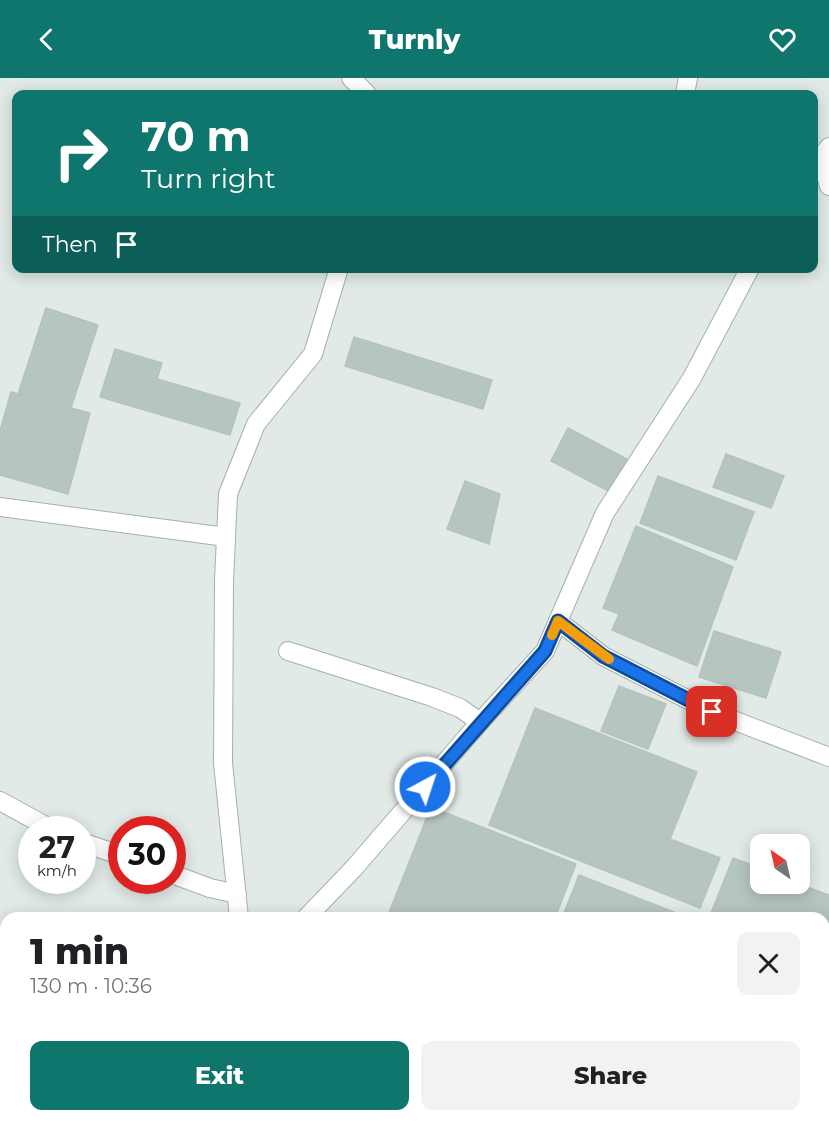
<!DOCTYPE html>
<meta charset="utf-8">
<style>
:root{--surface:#fff;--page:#f2f2f2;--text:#202124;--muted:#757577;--accent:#0f766e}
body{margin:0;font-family:Montserrat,sans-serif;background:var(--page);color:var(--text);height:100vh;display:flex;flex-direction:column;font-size:22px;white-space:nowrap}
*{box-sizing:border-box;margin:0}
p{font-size:20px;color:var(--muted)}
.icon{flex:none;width:33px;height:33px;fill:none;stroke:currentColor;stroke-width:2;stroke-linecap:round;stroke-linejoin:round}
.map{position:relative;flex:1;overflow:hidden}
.drawer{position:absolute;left:0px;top:834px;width:830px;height:210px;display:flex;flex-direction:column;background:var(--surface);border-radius:18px 18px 0 0;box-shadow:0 3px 15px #0003}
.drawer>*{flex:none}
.hud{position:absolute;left:12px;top:12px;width:806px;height:183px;border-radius:12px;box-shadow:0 3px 15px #0003;background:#0f766e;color:#fff;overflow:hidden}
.needle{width:39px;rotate:326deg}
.buttons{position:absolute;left:750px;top:756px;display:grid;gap:12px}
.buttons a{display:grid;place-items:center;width:60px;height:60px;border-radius:12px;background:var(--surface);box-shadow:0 3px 15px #0003;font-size:30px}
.speed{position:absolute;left:18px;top:738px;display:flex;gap:12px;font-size:30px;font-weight:700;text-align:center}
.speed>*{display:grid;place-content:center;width:78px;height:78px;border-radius:50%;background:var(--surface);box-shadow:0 3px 15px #0003;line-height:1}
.speed small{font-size:15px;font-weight:400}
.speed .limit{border:9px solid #d22;background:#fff;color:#111}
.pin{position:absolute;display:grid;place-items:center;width:51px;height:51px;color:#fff;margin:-26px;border-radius:12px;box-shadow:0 3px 9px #0006}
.me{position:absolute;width:66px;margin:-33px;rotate:40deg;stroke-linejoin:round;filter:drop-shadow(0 0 4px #0008)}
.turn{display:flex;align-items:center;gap:21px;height:126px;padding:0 30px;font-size:27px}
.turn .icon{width:78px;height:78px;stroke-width:2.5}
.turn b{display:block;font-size:42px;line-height:51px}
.then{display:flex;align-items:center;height:57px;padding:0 30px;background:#0003;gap:12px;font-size:22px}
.round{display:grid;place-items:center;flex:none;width:63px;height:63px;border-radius:12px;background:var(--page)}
.overview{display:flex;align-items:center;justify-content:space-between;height:102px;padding:0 30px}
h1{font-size:36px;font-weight:800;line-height:45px}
.button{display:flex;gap:12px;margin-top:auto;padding:12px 30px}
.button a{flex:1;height:69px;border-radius:12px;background:var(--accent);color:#fff;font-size:24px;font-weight:800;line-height:69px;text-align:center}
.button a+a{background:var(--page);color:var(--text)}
header{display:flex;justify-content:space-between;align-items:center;height:78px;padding:0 30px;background:var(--accent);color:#fff;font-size:27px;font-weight:800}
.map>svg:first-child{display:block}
</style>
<header><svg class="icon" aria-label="back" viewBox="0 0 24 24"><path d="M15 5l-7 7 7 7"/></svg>Turnly<svg class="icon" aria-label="heart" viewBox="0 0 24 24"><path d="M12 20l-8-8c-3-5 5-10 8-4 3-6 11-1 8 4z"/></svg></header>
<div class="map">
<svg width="829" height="1044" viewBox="0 0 829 1044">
<rect width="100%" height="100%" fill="#e1eae7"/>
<g fill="#b7c5c0" stroke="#b5c3be" stroke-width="1.5">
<polygon points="46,230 98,247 71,330 18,316"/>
<polygon points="354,259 492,302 483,331 345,288"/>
<polygon points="115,271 162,285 157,301 240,325 230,357 100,319"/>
<polygon points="11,314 90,335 68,416 0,397 0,353"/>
<polygon points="568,350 627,381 610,414 551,383"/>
<polygon points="726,376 784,398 771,430 713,409"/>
<polygon points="658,398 754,434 736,482 640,445"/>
<polygon points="465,403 500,416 489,466 447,451"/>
<polygon points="636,448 733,489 697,588 612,552 619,536 603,530"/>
<polygon points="714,553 781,574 766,620 699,599"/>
<polygon points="619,608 666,626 648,671 601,653"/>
<polygon points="535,630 697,694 670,761 720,780 700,830 489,747"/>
<polygon points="431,729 576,786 555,840 395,840 388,837"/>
<polygon points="733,780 760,790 760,806 799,806 829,817 829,889 824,887 824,840 709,840"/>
<polygon points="579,797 689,840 562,840"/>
<polygon points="824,1018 829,1021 827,1044 566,1044 568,1038 824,1038"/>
<polygon points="260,1038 560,1038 558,1044 276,1044"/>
</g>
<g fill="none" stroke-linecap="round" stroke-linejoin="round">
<g stroke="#a4b1ae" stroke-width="20">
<g id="minor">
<polyline points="351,0 367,16"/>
<polyline points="685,16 688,0"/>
<polyline points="829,69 821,79 829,108"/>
<polyline points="0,429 226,459"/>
<polyline points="558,543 603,578 712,634 829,679"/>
<polyline points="288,573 432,619 460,630 480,644"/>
<polyline points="0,723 53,752"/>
<polyline points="82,764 122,778"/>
<polyline points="172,796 210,810 237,816"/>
<polyline points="239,840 223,685 224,503 228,416 256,346 313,276 339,190"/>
<polyline points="306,840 354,790 480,644 545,573 605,435 692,300 750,190"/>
<polyline points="142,1044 146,1038"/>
</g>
</g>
<use href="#minor" stroke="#fff" stroke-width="18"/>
</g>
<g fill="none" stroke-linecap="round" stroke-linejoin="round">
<g stroke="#114b97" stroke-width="15">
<polyline id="route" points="425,709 545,573 558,543 603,578 712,634"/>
</g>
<use href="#route" stroke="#1a73e8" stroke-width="10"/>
<polyline stroke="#f59e0b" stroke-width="10" points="552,557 558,543 609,581"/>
</g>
</svg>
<div class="buttons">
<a><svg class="needle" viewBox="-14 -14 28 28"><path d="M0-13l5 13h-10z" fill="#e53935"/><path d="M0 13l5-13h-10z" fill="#757577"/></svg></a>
</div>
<div class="speed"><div>27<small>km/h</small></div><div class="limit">30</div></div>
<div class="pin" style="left:712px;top:634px;background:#d93025"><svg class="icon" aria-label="arrive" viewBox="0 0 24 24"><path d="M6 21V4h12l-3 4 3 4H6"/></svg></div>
<svg class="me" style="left:425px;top:709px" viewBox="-20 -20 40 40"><circle r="17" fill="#1a73e8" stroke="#fff" stroke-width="3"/><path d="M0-11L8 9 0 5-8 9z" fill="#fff"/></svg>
<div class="hud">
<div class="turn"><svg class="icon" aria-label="right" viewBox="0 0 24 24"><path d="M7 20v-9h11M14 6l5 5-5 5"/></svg><div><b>70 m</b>Turn right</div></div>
<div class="then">Then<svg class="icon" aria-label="arrive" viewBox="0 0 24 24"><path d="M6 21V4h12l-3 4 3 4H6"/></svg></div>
</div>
<section class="drawer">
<div class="overview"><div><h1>1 min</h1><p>130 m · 10:36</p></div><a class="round"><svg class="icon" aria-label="close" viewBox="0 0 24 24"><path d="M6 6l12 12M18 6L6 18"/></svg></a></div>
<div class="button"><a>Exit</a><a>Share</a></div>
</section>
</div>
